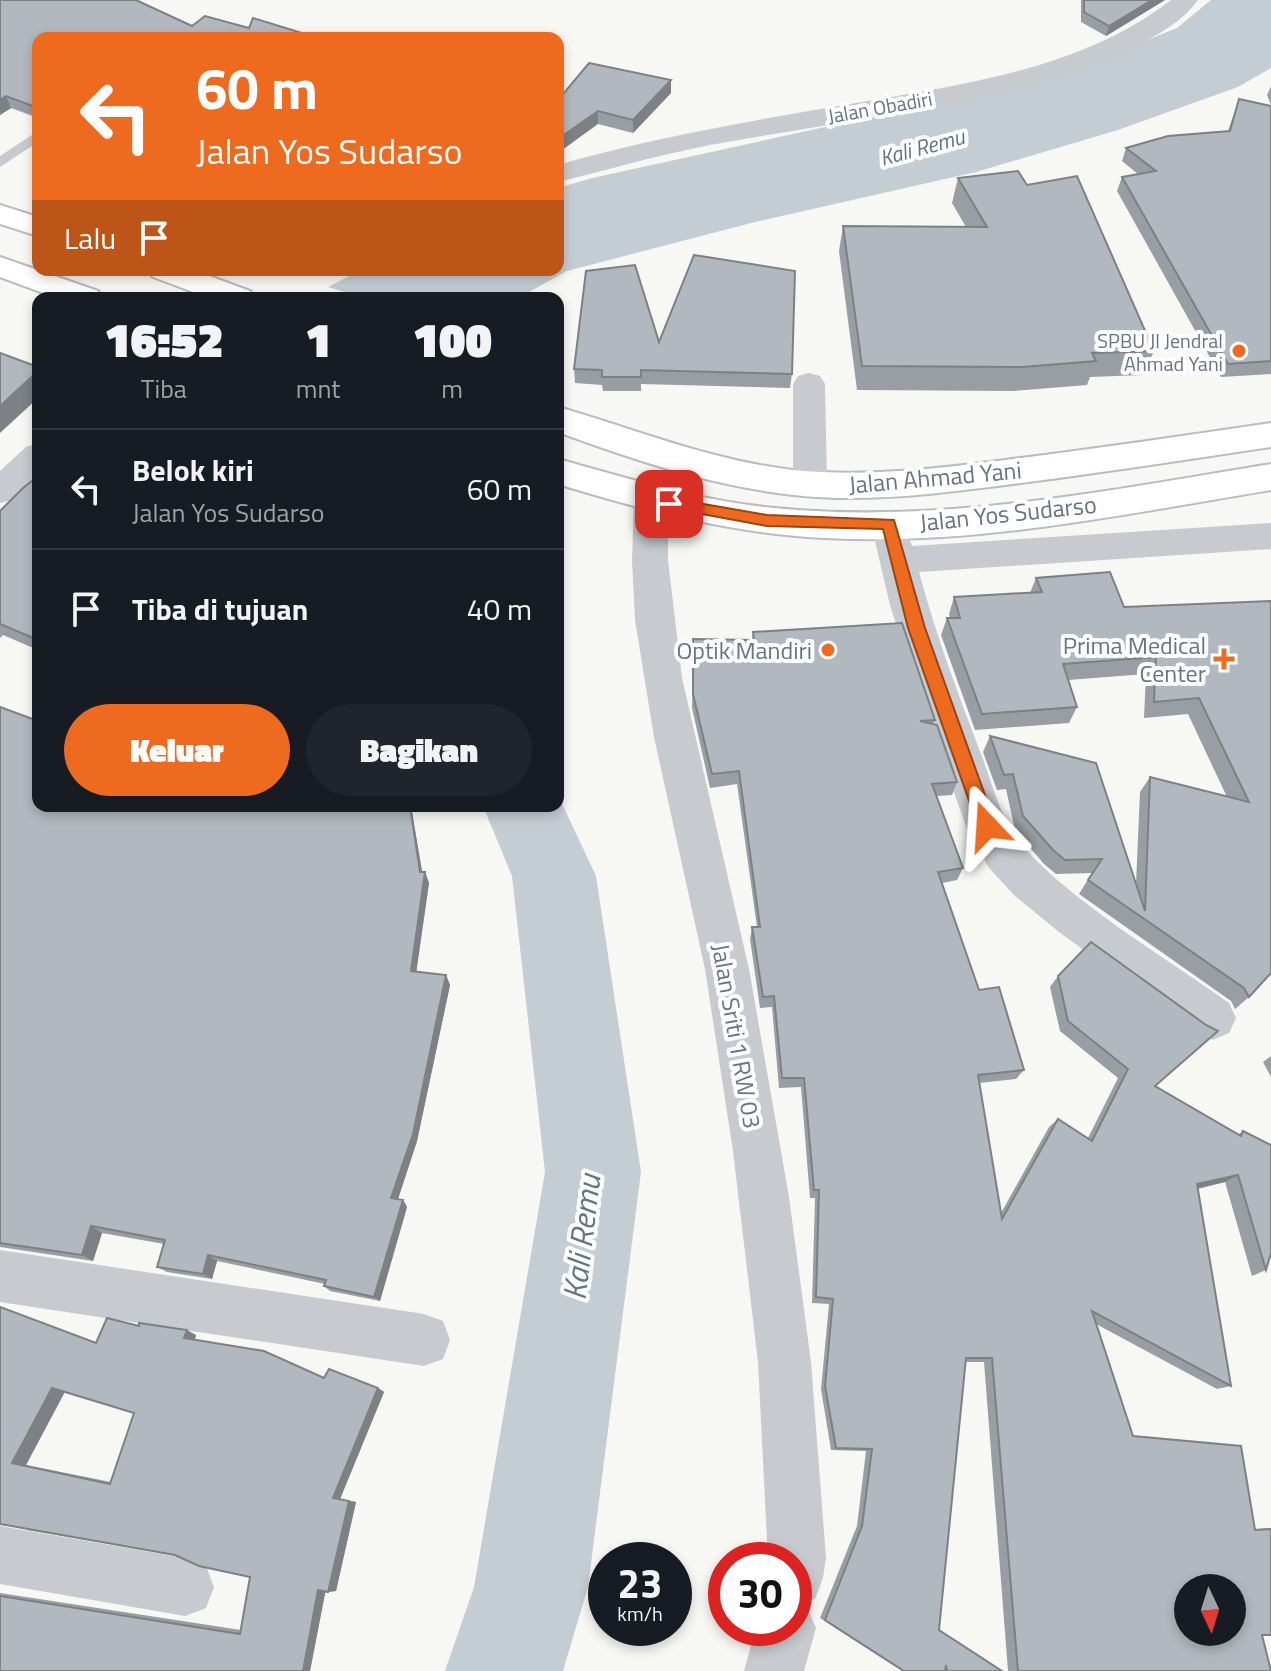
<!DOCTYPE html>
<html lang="id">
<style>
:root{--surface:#171b24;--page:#20242c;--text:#f1f3f6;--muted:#9ea1a6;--line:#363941;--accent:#ed6a1f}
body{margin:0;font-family:"Titillium Web",sans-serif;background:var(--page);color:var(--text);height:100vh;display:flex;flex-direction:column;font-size:30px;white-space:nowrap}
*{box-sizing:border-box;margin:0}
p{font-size:26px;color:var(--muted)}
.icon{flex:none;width:44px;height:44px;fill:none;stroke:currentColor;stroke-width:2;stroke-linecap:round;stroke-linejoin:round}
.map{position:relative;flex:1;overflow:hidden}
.drawer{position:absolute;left:32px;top:292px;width:532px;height:520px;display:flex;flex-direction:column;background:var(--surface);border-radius:16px;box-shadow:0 4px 12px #0003}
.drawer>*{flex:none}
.hud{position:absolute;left:32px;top:32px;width:532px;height:244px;border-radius:16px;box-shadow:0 4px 12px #0003;background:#ed6a1f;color:#fff;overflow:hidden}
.needle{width:52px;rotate:176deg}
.fabs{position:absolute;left:1174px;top:1574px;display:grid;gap:16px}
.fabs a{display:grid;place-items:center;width:72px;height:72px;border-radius:50%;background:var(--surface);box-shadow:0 4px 12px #0003;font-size:40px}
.speed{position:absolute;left:588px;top:1542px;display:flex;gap:16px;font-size:40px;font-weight:700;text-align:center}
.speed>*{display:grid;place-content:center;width:104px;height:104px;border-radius:50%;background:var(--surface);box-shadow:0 4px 12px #0003;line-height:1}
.speed small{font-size:20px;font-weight:400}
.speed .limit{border:12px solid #d22;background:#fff;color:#111}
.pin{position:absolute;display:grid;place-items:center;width:68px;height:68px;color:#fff;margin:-34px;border-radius:16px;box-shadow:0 4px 12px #0006}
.me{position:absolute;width:88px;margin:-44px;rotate:340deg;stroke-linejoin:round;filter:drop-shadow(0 0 6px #0008)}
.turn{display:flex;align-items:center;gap:28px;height:168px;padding:0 32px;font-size:36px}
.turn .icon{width:104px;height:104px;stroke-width:2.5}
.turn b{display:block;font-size:56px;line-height:68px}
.then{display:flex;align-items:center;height:76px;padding:0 32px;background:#0003;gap:16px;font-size:30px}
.eta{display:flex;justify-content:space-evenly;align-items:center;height:136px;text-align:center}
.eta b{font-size:48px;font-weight:800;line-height:56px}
.cta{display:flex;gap:16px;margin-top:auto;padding:16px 32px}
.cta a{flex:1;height:92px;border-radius:48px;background:var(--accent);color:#fff;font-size:32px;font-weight:800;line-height:92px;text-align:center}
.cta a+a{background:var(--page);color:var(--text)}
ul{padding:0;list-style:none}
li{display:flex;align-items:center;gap:24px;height:120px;padding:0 32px;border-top:2px solid var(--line)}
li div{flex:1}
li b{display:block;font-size:30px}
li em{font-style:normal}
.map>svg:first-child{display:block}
</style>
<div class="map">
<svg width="1271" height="1671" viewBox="0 0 1271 1671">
<rect width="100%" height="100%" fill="#f7f8f4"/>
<polygon fill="#c5cdd4" points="1211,0 1271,0 1271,68 1238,87 1118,130 976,172 755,222 567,271 518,298 365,298 328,287 361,270 558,270 558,188 592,178 958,98 1110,55 1177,28"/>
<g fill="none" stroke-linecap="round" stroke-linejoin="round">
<polygon fill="#c5cdd4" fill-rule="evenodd" points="558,795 596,876 641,1172 588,1587 563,1671 445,1671 474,1587 545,1172 512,876 483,806 558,806"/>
<g stroke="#b9bcc0" stroke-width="4">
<g id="highway">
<polygon points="0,205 38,217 38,236 0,224"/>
<polygon points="0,257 98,291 103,298 57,298 0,277"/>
<polygon points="148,270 193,270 250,291 255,298 209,298 153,277"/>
<path d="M 558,407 C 638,430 709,460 793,470 C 864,477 935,469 1005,460 C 1094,449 1183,436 1271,423 L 1271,447 C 1183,460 1094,474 1005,485 C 935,494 864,503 793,495 C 712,486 634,460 558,432 Z"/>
<path d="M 558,459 C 626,478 694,499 765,507 C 934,526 1104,491 1271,464 L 1271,490 C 1125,514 975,546 826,538 C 738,534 654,513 571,488 L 558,484 Z"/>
</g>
</g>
<polygon fill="#c7cace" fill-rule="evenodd" points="38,131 38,142 0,167 0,156"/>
<g fill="#c7cace" fill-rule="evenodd">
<path d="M 1171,0 L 1198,0 C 1137,88 812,125 705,146 C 655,156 607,170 558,182 L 558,165 C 654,137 752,121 850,104 C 959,85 1081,70 1171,0 Z"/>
<polygon points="809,373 820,376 825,384 827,483 822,492 810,495 798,492 793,483 793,384 798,376"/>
<polygon points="38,443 38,475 12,500 0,503 0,471 26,447"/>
<polygon points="651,488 663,491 668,500 668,560 682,678 749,969 789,1197 811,1362 826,1558 823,1578 815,1599 800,1604 807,1607 816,1628 804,1671 744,1671 756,1628 794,1628 794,1560 768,1560 758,1362 733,1151 705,969 654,737 635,620 632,560 634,500 639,491"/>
<path d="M 889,511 L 901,515 L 912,546 L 1271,523 L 1271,549 L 919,572 C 936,636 960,699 984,762 C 994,789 1002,822 1021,844 C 1072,903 1165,957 1229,1003 L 1236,1018 L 1229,1033 L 1213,1040 L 1197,1033 L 1059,932 L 1014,895 L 989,868 L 966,826 L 920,698 L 890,605 L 871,524 L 877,515 Z"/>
<polygon points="0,1250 424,1314 443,1321 450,1340 443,1359 424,1366 0,1302"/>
<polygon points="0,1526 185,1558 206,1566 214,1587 206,1608 185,1616 0,1584"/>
</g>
<use href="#highway" fill="#fff" fill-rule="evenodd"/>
</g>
<g fill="#999ea4" fill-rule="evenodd">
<polygon points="0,0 192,26 249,28 318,38 38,38 38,118 11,108 0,115"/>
<polygon points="1081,0 1165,0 1106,36 1081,22"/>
<polygon points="671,80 671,93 633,133 598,124 558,100"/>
<polygon points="1271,86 1271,105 1267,95"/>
<polygon points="1239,99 1271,106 1271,374 1221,377 1117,191 1122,177 1138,174 1122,161 1126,148 1228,131"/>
<polygon points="958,178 1027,185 1154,351 1143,375 1090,377 1087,385 1014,391 857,390 839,251 843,226 966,227 952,203"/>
<polygon points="659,342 792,374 790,388 641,384 641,391 603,391 602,385 575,383 574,369"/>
<polygon points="38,476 38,650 3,635 0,638 0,511"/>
<polygon points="1036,578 1124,607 1271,601 1249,997 1235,1009 1231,1001 1079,894 1092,873 1056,874 1044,864 1015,830 1006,789 997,790 983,752 990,736 1136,884 1140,792 1150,777 1227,797 1188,714 1144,718 1146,674 1068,680 1077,707 1069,723 975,730 941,635 947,618 950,618 949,614 954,597 1030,593"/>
<polygon points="753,632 935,720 933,724 957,782 952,795 937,796 963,868 957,880 942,883 979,990 1024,1070 1016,1079 979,1083 1001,1213 1049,1127 1058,1119 1088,1138 1118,1078 1060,1031 1050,987 1058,976 1155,1086 1239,1134 1243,1131 1266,1270 1252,1276 1225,1182 1198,1189 1231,1386 1217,1389 1096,1324 1133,1436 1255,1529 1271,1528 1271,1635 1262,1635 1271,1671 1008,1671 984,1362 965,1362 939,1630 1002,1671 902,1671 820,1618 857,1526 866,1451 831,1450 821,1389 829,1304 812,1303 815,1198 810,1198 801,1087 779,1088 772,1007 760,1008 750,939 752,927 757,927 737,784 710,788 692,708 693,639 752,640"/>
<polygon points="0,707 38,806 170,806 170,808 182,806 411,806 422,872 425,872 429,883 416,972 446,975 450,985 417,1141 398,1199 403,1200 407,1207 380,1301 330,1291 324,1286 325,1284 217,1261 212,1279 167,1272 157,1267 164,1244 102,1233 93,1261 0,1247"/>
<polygon points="1271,1056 1271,1077 1263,1062"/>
<path d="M 0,1307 L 96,1343 L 139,1326 L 196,1335 L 195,1340 L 324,1378 L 378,1388 L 384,1392 L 340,1499 L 356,1502 L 336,1591 L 325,1592 L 310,1671 L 0,1671 L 0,1593 L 241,1630 L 250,1577 L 175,1555 L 27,1530 ZM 65,1392 L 134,1413 L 111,1482 L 26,1465 Z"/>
</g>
<g fill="#7d8186">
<polygon points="1152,0 1165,0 1106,36 1109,26"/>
<polygon points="671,80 671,93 633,133 633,120"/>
<polygon points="6,96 11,108 0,115 0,100"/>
<polygon points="598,111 598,124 558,153 558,139"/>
<polygon points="38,371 38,398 0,433 0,406"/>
<polygon points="410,806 411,806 424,883 420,872"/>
<polygon points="425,872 429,883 415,981 411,971"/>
<polygon points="446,975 450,985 417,1141 396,1205 391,1198"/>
<polygon points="1238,1175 1225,1182 1185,1191 1197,1184"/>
<polygon points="403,1200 407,1207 380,1301 374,1297"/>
<polygon points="91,1226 102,1233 93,1261 82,1255"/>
<polygon points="208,1255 217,1261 212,1279 203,1274"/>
<polygon points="187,1330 196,1335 194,1342 184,1338"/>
<polygon points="52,1388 65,1391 26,1465 12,1463"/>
<polygon points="378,1388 384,1392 340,1499 333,1498"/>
<polygon points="349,1501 356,1502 336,1591 328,1592"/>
<polygon points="326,1589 310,1671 303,1671 318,1590"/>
</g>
<g fill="#b2b8bf" stroke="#7d8186" stroke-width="2" fill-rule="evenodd">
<polygon points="0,0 136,0 192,26 205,16 249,28 253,18 318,38 38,38 38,108 6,96 0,100"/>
<polygon points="1084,0 1152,0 1109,26 1084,12"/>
<polygon points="589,63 671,80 633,120 598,111 558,139 558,100"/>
<polygon points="1239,99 1271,106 1271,361 1228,364 1122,177 1156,171 1126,148 1168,136 1230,131"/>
<polygon points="1018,171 1027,185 1077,176 1154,351 1092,353 1096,361 1022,367 862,366 843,226 987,227 958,178"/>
<polygon points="694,255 795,271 792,374 641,370 641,377 602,377 602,370 574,369 586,271 635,265 659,342"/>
<polygon points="0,353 38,367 38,371 0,406"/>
<polygon points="38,476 38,640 0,624 0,511 23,488"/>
<polygon points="1110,572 1124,607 1271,601 1271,973 1249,997 1244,988 1088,880 1102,859 1065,860 1053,850 1023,816 1013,774 1004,775 990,736 1096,763 1145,911 1150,777 1249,802 1199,698 1154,702 1156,657 1063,664 1077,707 982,714 947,618 960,618 954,597 1042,592 1036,578"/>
<path d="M 902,623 L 935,720 L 920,721 L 937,725 L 957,782 L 932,784 L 963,868 L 938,872 L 979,990 L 999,987 L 1024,1070 L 978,1075 L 1002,1219 L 1058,1119 L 1092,1141 L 1128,1069 L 1068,1021 L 1058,976 L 1091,942 L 1206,1025 L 1218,1031 L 1155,1086 L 1241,1136 L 1243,1131 L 1271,1145 L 1271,1253 L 1266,1270 L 1238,1175 L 1197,1184 L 1231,1386 L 1092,1311 L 1133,1436 L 1241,1446 L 1255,1530 L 1271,1529 L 1271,1635 L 1262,1635 L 1271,1671 L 1018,1671 L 992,1358 L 966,1358 L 939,1630 L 1002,1671 L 947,1671 L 946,1665 L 945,1671 L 904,1671 L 825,1620 L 862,1526 L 872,1449 L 836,1448 L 825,1386 L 833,1299 L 816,1297 L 819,1190 L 814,1190 L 804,1078 L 782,1078 L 774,996 L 763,997 L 752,927 L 760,927 L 739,771 L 712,774 L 693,694 L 693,639 L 754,640 L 753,632 ZM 1188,1588 L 1232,1588 L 1232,1632 L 1188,1632 Z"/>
<polygon points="0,707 38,721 38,806 161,806 160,809 182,806 410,806 420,872 425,872 411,971 446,975 413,1134 391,1198 403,1200 374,1297 324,1286 326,1280 208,1255 203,1274 157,1267 165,1240 91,1226 82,1255 0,1243"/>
<path d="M 0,1307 L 96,1343 L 107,1318 L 139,1326 L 139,1323 L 187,1330 L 184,1338 L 264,1351 L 324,1378 L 329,1369 L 378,1388 L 333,1498 L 349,1501 L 328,1592 L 318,1590 L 303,1671 L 0,1671 L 0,1596 L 240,1634 L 250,1577 L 199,1566 L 175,1555 L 0,1524 ZM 52,1388 L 134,1413 L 110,1484 L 12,1463 Z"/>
</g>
<polygon fill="#ed6a1f" stroke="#9a4514" stroke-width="2" points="669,498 767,515 894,520 925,628 996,826 994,831 981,831 978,826 908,628 883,529 767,526 664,507 661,504"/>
<g fill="#ed6a1f" stroke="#fff" stroke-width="3">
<circle cx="1239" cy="351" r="8"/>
<circle cx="828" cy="650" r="8"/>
<path d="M1220 647h8v8h8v8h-8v8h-8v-8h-8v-8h8z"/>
</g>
<g text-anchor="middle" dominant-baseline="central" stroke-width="8" stroke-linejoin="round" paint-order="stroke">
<g font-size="20" fill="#657487" stroke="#fff">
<text transform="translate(880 107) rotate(-10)">Jalan Obadiri</text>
</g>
<g font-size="20" fill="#657487" stroke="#fff" text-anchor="end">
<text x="1223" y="340">SPBU Jl Jendral<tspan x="1223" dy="23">Ahmad Yani</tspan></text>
</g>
<g font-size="22" font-style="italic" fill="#617583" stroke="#fff">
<text transform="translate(922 147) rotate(-15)">Kali Remu</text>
</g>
<g font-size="24" fill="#657487" stroke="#fff">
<text transform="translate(935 477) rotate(-5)">Jalan Ahmad Yani</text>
<text transform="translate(1008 513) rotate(-6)">Jalan Yos Sudarso</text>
<text transform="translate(737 1036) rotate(80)">Jalan Sriti 1 RW 03</text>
</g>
<g font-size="24" fill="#657487" stroke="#fff" text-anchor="end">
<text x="1206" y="645">Prima Medical<tspan x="1206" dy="28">Center</tspan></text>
<text x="812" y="650">Optik Mandiri</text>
</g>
<g font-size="32" font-style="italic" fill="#617583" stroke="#fff">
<text transform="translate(581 1237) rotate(-83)">Kali Remu</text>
</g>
</g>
</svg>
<div class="fabs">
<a><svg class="needle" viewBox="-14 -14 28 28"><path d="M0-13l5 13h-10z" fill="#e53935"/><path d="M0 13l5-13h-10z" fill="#9ea1a6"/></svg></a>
</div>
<div class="speed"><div>23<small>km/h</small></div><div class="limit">30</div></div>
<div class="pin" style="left:669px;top:504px;background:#d93025"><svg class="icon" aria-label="arrive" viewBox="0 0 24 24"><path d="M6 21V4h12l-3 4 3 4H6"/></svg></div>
<svg class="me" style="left:987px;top:826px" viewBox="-20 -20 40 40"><path d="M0-17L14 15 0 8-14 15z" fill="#ed6a1f" stroke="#fff" stroke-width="4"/></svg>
<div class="hud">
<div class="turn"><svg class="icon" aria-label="left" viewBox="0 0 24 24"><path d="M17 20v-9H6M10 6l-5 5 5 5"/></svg><div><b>60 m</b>Jalan Yos Sudarso</div></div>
<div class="then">Lalu<svg class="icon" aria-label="arrive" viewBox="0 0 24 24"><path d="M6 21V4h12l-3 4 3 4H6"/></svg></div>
</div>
<section class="drawer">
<div class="eta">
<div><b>16:52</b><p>Tiba</p></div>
<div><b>1</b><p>mnt</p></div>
<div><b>100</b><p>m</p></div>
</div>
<ul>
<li><svg class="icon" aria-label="left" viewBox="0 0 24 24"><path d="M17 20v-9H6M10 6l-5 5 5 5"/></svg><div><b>Belok kiri</b><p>Jalan Yos Sudarso</p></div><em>60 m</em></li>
<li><svg class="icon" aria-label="arrive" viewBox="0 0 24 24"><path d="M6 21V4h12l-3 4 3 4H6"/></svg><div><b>Tiba di tujuan</b></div><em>40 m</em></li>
</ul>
<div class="cta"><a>Keluar</a><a>Bagikan</a></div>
</section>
</div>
